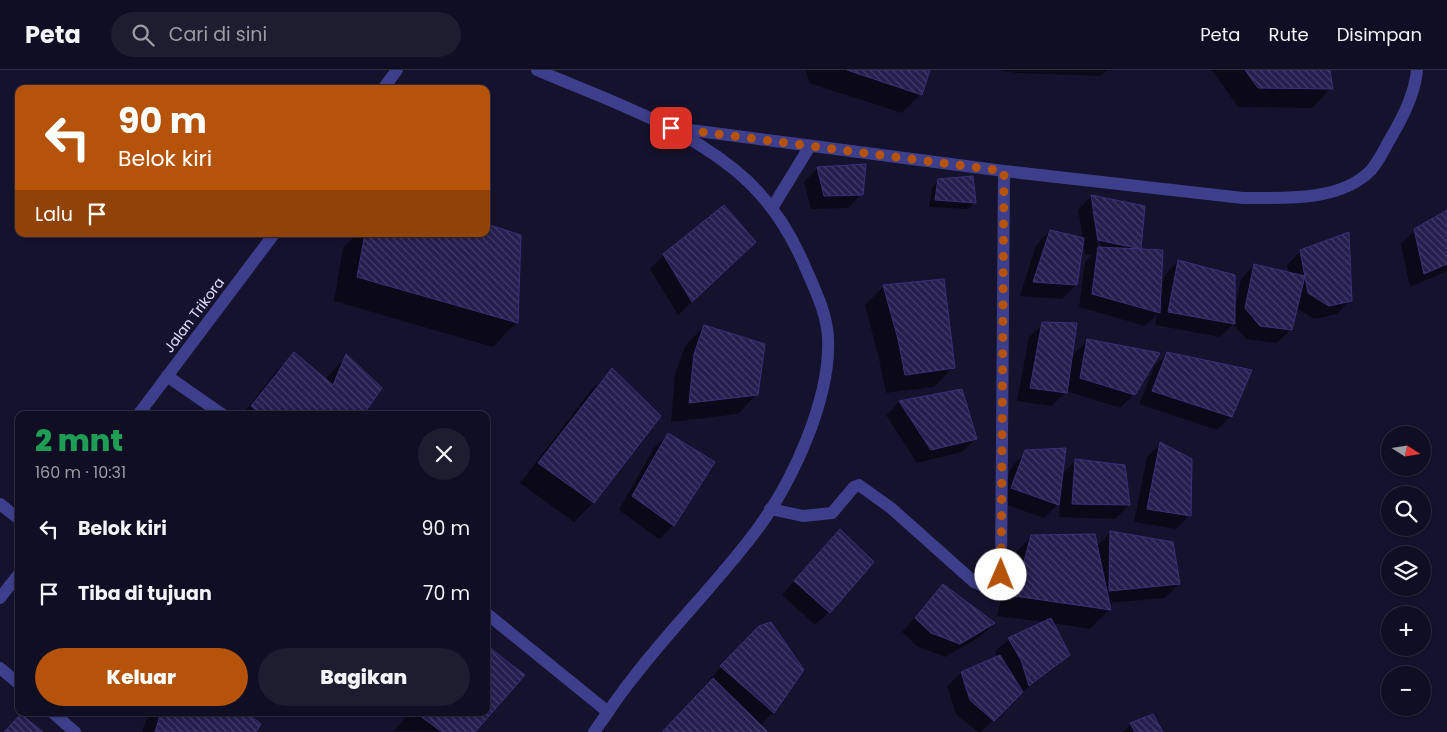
<!DOCTYPE html>
<html lang="id">
<meta charset="utf-8">
<style>
:root{--surface:#100e22;--page:#1e1c2f;--text:#f1f3f6;--muted:#9c9ca5;--line:#302e40;--accent:#b45309}
body{margin:0;font-family:Poppins,sans-serif;background:var(--page);color:var(--text);height:100vh;display:flex;flex-direction:column;font-size:19px;white-space:nowrap}
*{box-sizing:border-box;margin:0}
p{font-size:16px;color:var(--muted)}
.icon{flex:none;width:28px;height:28px;fill:none;stroke:currentColor;stroke-width:2;stroke-linecap:round;stroke-linejoin:round}
.map{position:relative;flex:1;overflow:hidden}
.details{position:absolute;left:15px;top:341px;width:475px;height:305px;display:flex;flex-direction:column;background:var(--surface);border-radius:10px;box-shadow:0 1px 4px #0004,0 0 0 1px var(--line)}
.details>*{flex:none}
.hud{position:absolute;left:15px;top:15px;width:475px;height:152px;border-radius:10px;box-shadow:0 1px 4px #0004,0 0 0 1px var(--line);background:#b45309;color:#fff;overflow:hidden}
.needle{width:32px;rotate:102deg}
.tools{position:absolute;left:1381px;top:356px;display:grid;gap:10px}
.tools a{display:grid;place-items:center;width:50px;height:50px;border-radius:50%;background:var(--surface);box-shadow:0 1px 4px #0004,0 0 0 1px var(--line);font-size:25px}
.pin{position:absolute;display:grid;place-items:center;width:42px;height:42px;color:#fff;margin:-21px;border-radius:10px;box-shadow:0 2px 8px #0006}
.me{position:absolute;width:55px;margin:-28px;rotate:1deg;stroke-linejoin:round;filter:drop-shadow(0 0 4px #0008)}
.turn{display:flex;align-items:center;gap:18px;height:105px;padding:0 20px;font-size:22px}
.turn .icon{width:65px;height:65px;stroke-width:2.5}
.turn b{display:block;font-size:35px;line-height:42px}
.then{display:flex;align-items:center;height:48px;padding:0 20px;background:#0003;gap:10px;font-size:19px}
.round{display:grid;place-items:center;flex:none;width:52px;height:52px;border-radius:26px;background:var(--page)}
.overview{display:flex;align-items:center;justify-content:space-between;height:85px;padding:0 20px}
h1{font-size:30px;font-weight:800;line-height:38px;color:#1e9e55}
.button{display:flex;gap:10px;margin-top:auto;padding:10px 20px}
.button a{flex:1;height:58px;border-radius:30px;background:var(--accent);color:#fff;font-size:20px;font-weight:800;line-height:58px;text-align:center}
.button a+a{background:var(--page);color:var(--text)}
ul{padding:0;list-style:none}
li{display:flex;align-items:center;gap:15px;height:65px;padding:0 20px}
li div{flex:1}
li b{display:block;font-size:19px}
li em{font-style:normal}
header{display:flex;align-items:center;gap:30px;box-sizing:border-box;height:70px;padding:0 25px;background:var(--surface);border-bottom:1px solid var(--line)}
header strong{font-size:24px}
nav{display:flex;gap:28px;margin-inline-start:auto;font-size:18px}
.search{width:350px;height:45px;background:var(--page);display:flex;align-items:center;gap:12px;box-sizing:border-box;padding:0 18px;border-radius:28px;color:var(--muted);font-size:19px}
.map>svg:first-child{display:block}
</style>
<header>
<strong>Peta</strong>
<div class="search"><svg class="icon" aria-label="search" viewBox="0 0 24 24"><circle cx="10" cy="10" r="6"/><path d="M15 15l6 6"/></svg>Cari di sini</div>
<nav><a>Peta</a><a>Rute</a><a>Disimpan</a></nav>
</header>
<div class="map">
<svg width="1447" height="662" viewBox="0 0 1447 662">
<defs>
<pattern id="building-back-hatch" width="6" height="6" patternUnits="userSpaceOnUse" patternTransform="scale(1.25)"><rect width="6" height="6" fill="#251e4e"/><path d="M-1 5l2 2M0 0l6 6M5-1l2 2" fill="none" stroke="#443e69"/></pattern>
</defs>
<rect width="100%" height="100%" fill="#15122d"/>
<g fill="#0007" fill-rule="evenodd">
<polygon points="806,0 929,0 921,24 902,43 809,13"/>
<polygon points="1000,0 1107,0 1101,6 1016,3"/>
<polygon points="1212,0 1329,0 1331,18 1312,38 1238,37"/>
<polygon points="818,98 861,124 848,138 811,139 804,112"/>
<polygon points="939,110 975,133 968,139 929,137 932,117"/>
<path d="M 1091,126 L 1143,137 L 1139,180 L 1159,224 L 1165,205 L 1178,191 L 1235,238 L 1241,209 L 1254,195 L 1289,203 L 1287,195 L 1301,181 L 1350,230 L 1337,244 L 1314,249 L 1296,238 L 1291,259 L 1277,273 L 1246,269 L 1233,254 L 1220,267 L 1155,255 L 1157,244 L 1145,256 L 1079,237 L 1085,192 L 1092,185 L 1085,184 L 1083,170 L 1076,215 L 1062,229 L 1020,226 L 1036,175 L 1050,161 L 1083,169 L 1078,140 ZM 1092,141 L 1095,141 L 1101,176 L 1098,177 Z"/>
<polygon points="1447,141 1447,201 1410,217 1401,174 1415,160"/>
<polygon points="357,164 520,166 516,253 493,277 334,231 343,178"/>
<polygon points="664,185 740,186 678,245 650,199"/>
<polygon points="884,216 953,297 934,317 886,323 879,289 865,235"/>
<polygon points="1043,254 1071,287 1087,271 1134,324 1120,338 1066,321 1052,336 1017,331 1029,267"/>
<polygon points="704,256 757,324 738,344 671,352 675,304 685,276"/>
<polygon points="1168,283 1231,346 1217,360 1139,334 1154,297"/>
<polygon points="294,284 325,310 346,286 364,342 369,345 242,345 275,303"/>
<polygon points="612,300 594,432 574,452 520,413 592,319"/>
<polygon points="961,321 976,368 962,382 917,393 886,345 899,332"/>
<polygon points="668,364 713,393 673,456 659,469 619,440 654,378"/>
<polygon points="1161,373 1190,445 1176,459 1134,452 1147,387"/>
<polygon points="1026,382 1061,405 1075,391 1124,396 1129,435 1115,449 1059,447 1060,432 1044,448 998,432 1012,396"/>
<polygon points="1111,462 1179,514 1165,528 1108,533 1110,539 1090,559 1052,553 1069,584 1055,598 1015,627 981,662 978,662 956,644 947,616 961,603 998,587 995,582 1009,569 1045,552 997,546 1012,486 1032,466 1096,477"/>
<polygon points="827,474 829,542 815,555 782,525"/>
<polygon points="943,515 994,554 980,567 945,587 917,576 902,562"/>
<polygon points="745,571 773,642 760,656 765,662 662,662"/>
<polygon points="524,605 473,662 394,661 410,642 486,642"/>
<polygon points="154,642 244,642 255,662 142,662 146,650"/>
<polygon points="1131,654 1161,662 1123,662"/>
</g>
<g fill="url(#building-back-hatch)" stroke="#3a307a">
<polygon points="847,0 930,0 922,25"/>
<polygon points="1245,0 1330,0 1333,19 1258,18"/>
<polygon points="866,94 863,125 824,126 817,97"/>
<polygon points="973,106 976,133 935,130 938,109"/>
<polygon points="1091,125 1145,136 1141,179 1098,170"/>
<polygon points="724,135 756,172 692,232 663,184"/>
<polygon points="1447,140 1447,194 1424,204 1414,159"/>
<polygon points="486,154 521,165 518,253 357,207 365,164 486,164"/>
<polygon points="1050,160 1084,168 1077,215 1033,212"/>
<polygon points="1349,162 1352,231 1329,236 1308,223 1300,180"/>
<polygon points="1098,177 1163,180 1160,243 1092,224"/>
<polygon points="1178,190 1235,205 1235,254 1168,242"/>
<polygon points="1254,194 1305,206 1292,260 1260,256 1245,238"/>
<polygon points="944,209 955,298 905,305 898,269 883,215"/>
<polygon points="1042,252 1077,253 1067,323 1030,318"/>
<polygon points="704,255 765,274 758,325 689,333 694,284"/>
<polygon points="1087,269 1160,283 1135,325 1080,308"/>
<polygon points="294,282 333,315 346,284 382,318 366,341 371,345 261,345 251,336"/>
<polygon points="1167,282 1252,300 1232,347 1152,321"/>
<polygon points="612,298 661,346 594,433 538,393"/>
<polygon points="962,319 977,369 931,380 899,331"/>
<polygon points="668,363 715,392 674,456 632,426"/>
<polygon points="1160,372 1192,389 1191,446 1147,439"/>
<polygon points="1066,378 1059,435 1011,418 1025,380"/>
<polygon points="1075,389 1125,395 1130,435 1072,434"/>
<polygon points="840,459 874,492 830,543 794,511"/>
<polygon points="1110,461 1173,472 1180,514 1109,521"/>
<polygon points="1095,464 1111,540 1015,526 1031,465"/>
<polygon points="943,514 995,553 960,574 931,563 915,548"/>
<polygon points="1051,548 1070,585 1029,616 1021,590 1008,568"/>
<polygon points="771,552 804,600 774,643 720,596 759,556"/>
<polygon points="486,575 525,605 475,662 442,662 415,642 486,642"/>
<polygon points="1000,585 1023,622 994,651 970,630 961,602"/>
<polygon points="713,608 767,661 767,662 662,662"/>
<polygon points="161,642 246,642 261,654 256,662 155,662"/>
<polygon points="21,644 43,662 4,662"/>
<polygon points="1153,644 1163,662 1135,662 1130,653"/>
</g>
<g fill="none" stroke-linecap="round" stroke-linejoin="round">
<g stroke="#3e3f8c" stroke-width="12">
<path d="M 537,0 C 605,29 677,53 735,100 C 766,125 787,156 803,192 C 813,216 827,242 828,268 C 831,329 792,413 756,461 C 718,512 672,557 633,608 C 619,625 607,644 594,662"/>
<path d="M 675,58 L 1004,101 L 1243,128 C 1283,128 1341,132 1371,100 C 1380,90 1386,75 1393,64 C 1404,45 1415,23 1417,0"/>
<polyline points="772,138 810,76"/>
<polyline points="167,306 223,345"/>
<polyline points="0,434 19,449"/>
<polyline points="770,439 803,446 832,443 854,417 859,415 891,438 974,512 986,517 994,515 1001,505 1004,101"/>
<polyline points="486,543 608,642"/>
<polyline points="0,598 19,614"/>
<polyline points="52,642 75,662"/>
</g>
<g stroke="#3e3f8c" stroke-width="12">
<polyline points="383,19 397,0"/>
<polyline points="138,345 274,164"/>
<polyline points="0,528 19,504"/>
</g>
</g>
<g fill="none" stroke-linecap="round" stroke-linejoin="round">
<polyline stroke="#b45309" stroke-width="9" stroke-dasharray="0 16.2" points="671,58 1004,101 1001,505"/>
</g>
<g text-anchor="middle" dominant-baseline="central" stroke-width="5" stroke-linejoin="round" paint-order="stroke">
<g font-size="14" fill="#e0deff" stroke="#15122d">
<text transform="translate(194 245) rotate(-53)">Jalan Trikora</text>
</g>
</g>
</svg>
<div class="tools">
<a><svg class="needle" viewBox="-14 -14 28 28"><path d="M0-13l5 13h-10z" fill="#e53935"/><path d="M0 13l5-13h-10z" fill="#9c9ca5"/></svg></a>
<a><svg class="icon" aria-label="search" viewBox="0 0 24 24"><circle cx="10" cy="10" r="6"/><path d="M15 15l6 6"/></svg></a>
<a><svg class="icon" aria-label="layers" viewBox="0 0 24 24"><path d="M12 4l9 5-9 5-9-5zM3 14l9 5 9-5"/></svg></a>
<a>+</a>
<a>−</a>
</div>
<div class="pin" style="left:671px;top:58px;background:#d93025"><svg class="icon" aria-label="arrive" viewBox="0 0 24 24"><path d="M6 21V4h12l-3 4 3 4H6"/></svg></div>
<svg class="me" style="left:1001px;top:505px" viewBox="-20 -20 40 40"><circle r="19" fill="#fff"/><path d="M0-13L10 11 0 6-10 11z" fill="#b45309"/></svg>
<div class="hud">
<div class="turn"><svg class="icon" aria-label="left" viewBox="0 0 24 24"><path d="M17 20v-9H6M10 6l-5 5 5 5"/></svg><div><b>90 m</b>Belok kiri</div></div>
<div class="then">Lalu<svg class="icon" aria-label="arrive" viewBox="0 0 24 24"><path d="M6 21V4h12l-3 4 3 4H6"/></svg></div>
</div>
<section class="details">
<div class="overview"><div><h1>2 mnt</h1><p>160 m · 10:31</p></div><a class="round"><svg class="icon" aria-label="close" viewBox="0 0 24 24"><path d="M6 6l12 12M18 6L6 18"/></svg></a></div>
<ul>
<li><svg class="icon" aria-label="left" viewBox="0 0 24 24"><path d="M17 20v-9H6M10 6l-5 5 5 5"/></svg><div><b>Belok kiri</b></div><em>90 m</em></li>
<li><svg class="icon" aria-label="arrive" viewBox="0 0 24 24"><path d="M6 21V4h12l-3 4 3 4H6"/></svg><div><b>Tiba di tujuan</b></div><em>70 m</em></li>
</ul>
<div class="button"><a>Keluar</a><a>Bagikan</a></div>
</section>
</div>
